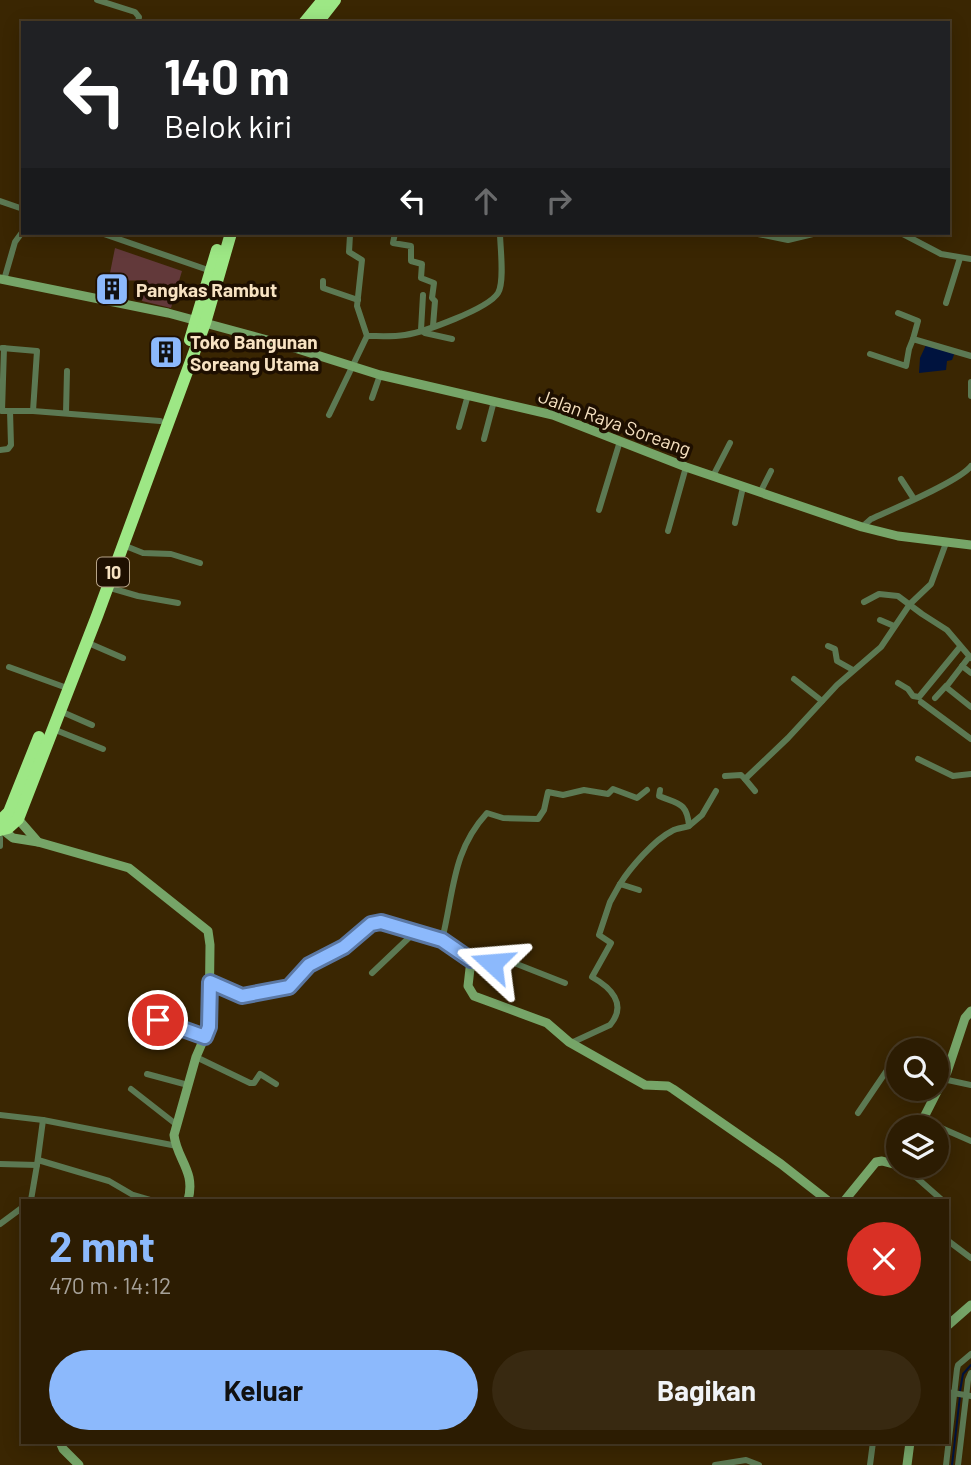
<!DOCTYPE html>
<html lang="id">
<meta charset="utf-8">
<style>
:root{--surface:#2c1c02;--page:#382911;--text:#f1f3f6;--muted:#a6a199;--line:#483a24;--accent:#8cb9fc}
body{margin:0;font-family:Barlow,sans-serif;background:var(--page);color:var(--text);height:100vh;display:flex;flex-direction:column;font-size:26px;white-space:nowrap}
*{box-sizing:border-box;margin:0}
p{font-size:23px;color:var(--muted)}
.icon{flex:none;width:38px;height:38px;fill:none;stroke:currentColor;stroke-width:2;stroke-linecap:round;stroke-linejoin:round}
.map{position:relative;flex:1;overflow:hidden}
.details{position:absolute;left:21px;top:1199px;width:928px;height:245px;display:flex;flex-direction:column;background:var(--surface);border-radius:0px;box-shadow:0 4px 18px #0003,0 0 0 2px var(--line)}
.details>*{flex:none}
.top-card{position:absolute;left:21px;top:21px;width:929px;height:214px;border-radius:0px;box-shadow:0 4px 18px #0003,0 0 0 2px var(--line);background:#202124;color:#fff;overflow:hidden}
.fabs{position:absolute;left:886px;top:1038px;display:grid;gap:14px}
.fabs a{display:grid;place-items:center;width:63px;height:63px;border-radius:50%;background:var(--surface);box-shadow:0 4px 18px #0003,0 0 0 2px var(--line);font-size:35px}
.pin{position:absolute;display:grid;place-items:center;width:60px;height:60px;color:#fff;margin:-30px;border:4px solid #fff;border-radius:50%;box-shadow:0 2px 7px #0007}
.me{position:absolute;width:77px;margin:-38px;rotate:289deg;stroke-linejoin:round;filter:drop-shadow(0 0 5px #0008)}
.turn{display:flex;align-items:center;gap:24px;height:147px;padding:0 28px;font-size:32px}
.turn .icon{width:91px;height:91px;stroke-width:2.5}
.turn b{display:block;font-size:49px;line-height:60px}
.lanes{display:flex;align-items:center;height:66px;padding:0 28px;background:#0003;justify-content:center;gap:35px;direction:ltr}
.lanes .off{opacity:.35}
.round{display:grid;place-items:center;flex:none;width:74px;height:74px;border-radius:37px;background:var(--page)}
.summary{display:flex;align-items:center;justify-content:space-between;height:119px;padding:0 28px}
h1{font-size:42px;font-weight:700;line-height:52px;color:var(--accent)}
.cta{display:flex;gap:14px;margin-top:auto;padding:14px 28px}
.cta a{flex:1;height:80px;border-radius:42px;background:var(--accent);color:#111;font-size:28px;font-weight:700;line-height:80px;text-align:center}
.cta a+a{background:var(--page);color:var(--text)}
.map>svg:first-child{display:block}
</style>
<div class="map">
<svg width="971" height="1465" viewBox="0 0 971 1465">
<rect width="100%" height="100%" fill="#3a2602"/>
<path fill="#62393a" d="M 115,248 L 182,271 L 171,308 L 142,301 L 145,286 L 148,285 L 147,280 C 136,281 121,281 109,278 Z"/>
<polygon fill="#00133e" points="926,345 955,352 952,360 947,361 946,370 919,373 920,358"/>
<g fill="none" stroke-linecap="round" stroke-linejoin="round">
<g stroke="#00133e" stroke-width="2">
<polyline points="960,1391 963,1374 971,1365"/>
<polyline points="952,1465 960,1396"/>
</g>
<g stroke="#5c7953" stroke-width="6">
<polyline points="97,0 135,12 139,17 138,23"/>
<polyline points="0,201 23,209"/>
<polyline points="101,233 211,271"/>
<polyline points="345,233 350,235 349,252 362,260 357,306 367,336"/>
<polyline points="395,233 393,243 411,246 411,261 422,264 421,278 434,283 432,298 435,301 433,326"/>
<polyline points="753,233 788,240 817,233"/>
<polyline points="901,233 941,254 971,259"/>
<polyline points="4,280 15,242 23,231"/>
<polyline points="323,281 323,288 358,300"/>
<polyline points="423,295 421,330 425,333 452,339"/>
<polyline points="946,303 960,258"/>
<polyline points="898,313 918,321 913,339 971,356"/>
<polyline points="2,348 37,351 33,411"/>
<polyline points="4,348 2,411 33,411 160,421"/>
<polyline points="870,354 906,366 909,349 913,339"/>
<polyline points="971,382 971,396"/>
<polyline points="372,398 380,375"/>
<polyline points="66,413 67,371"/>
<path d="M 329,415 L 367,336 C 379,336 392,337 405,335 C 424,332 488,309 498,293 C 505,282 500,246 500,233"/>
<polyline points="459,427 468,395"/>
<polyline points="484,439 494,401"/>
<polyline points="0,450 8,449 11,445 10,411"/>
<polyline points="713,476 730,443"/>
<polyline points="901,479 914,499"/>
<polyline points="760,493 771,471"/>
<polyline points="599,510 620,441"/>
<polyline points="735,523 743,487"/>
<path d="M 862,527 L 871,519 C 891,510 960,481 971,466"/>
<polyline points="668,531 686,467"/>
<polyline points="123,545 143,553 171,554 200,563"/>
<polyline points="107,587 138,596 178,603"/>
<polyline points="864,602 879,594 898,596 922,614 947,630 971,658"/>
<polyline points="880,620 894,626"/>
<polyline points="86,642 123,658"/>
<polyline points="828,646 835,649 837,661 853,670"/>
<polyline points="969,657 946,687 971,707"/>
<polyline points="962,666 971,673"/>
<polyline points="9,667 67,688"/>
<polyline points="794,679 822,701"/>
<polyline points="898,683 908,689 913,696 919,697 960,647"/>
<polyline points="935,698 946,686"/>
<polyline points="921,702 971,739"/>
<polyline points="60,711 92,725"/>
<polyline points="53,729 103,749"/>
<polyline points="918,759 953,776 971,774"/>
<polyline points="725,776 741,775 745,779"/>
<polyline points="755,791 745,779 788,738 837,685 881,647 910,604 931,584 946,543"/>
<polyline points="689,826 702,815 716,791"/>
<polyline points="0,838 0,846"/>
<path d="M 620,884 C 630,868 654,840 672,831 C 677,828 684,828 689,826 C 687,802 678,804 659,796 L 660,790"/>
<path d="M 442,940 C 454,892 452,851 487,813 L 503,818 L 538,819 L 544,810 L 548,792 L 563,795 L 584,790 L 608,794 L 613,789 L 637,798 L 647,790"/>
<polyline points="471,960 484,960 492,963 509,961 565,983"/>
<polyline points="372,973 415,932"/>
<polyline points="147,1020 160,1021 205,1037"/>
<path d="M 571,1043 L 610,1025 C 628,1004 610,987 592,977 L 611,943 L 599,935 L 610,902 L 620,884 L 639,890"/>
<polyline points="900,1050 904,1045 913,1050"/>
<polyline points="196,1057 250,1083 254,1083 260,1074 276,1084"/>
<polyline points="936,1065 947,1072"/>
<polyline points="147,1074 188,1085"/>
<polyline points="943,1079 971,1085"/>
<polyline points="131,1089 177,1125"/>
<polyline points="858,1113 898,1054"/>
<polyline points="0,1115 43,1120 177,1146"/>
<polyline points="923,1120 971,1141"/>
<polyline points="38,1160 109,1181 133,1195 150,1200"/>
<polyline points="0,1164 37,1165 43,1120"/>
<polyline points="900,1166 917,1178 942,1200"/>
<polyline points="31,1200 37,1165"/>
<polyline points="0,1224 23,1207"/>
<polyline points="947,1240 971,1258"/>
<polyline points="947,1392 971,1396"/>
<polyline points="715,1465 746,1460 759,1465"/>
<polyline points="870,1465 873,1442"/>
<polyline points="946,1465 957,1369 958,1365 971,1354"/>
<polyline points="958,1465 968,1380 971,1373"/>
</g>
<g stroke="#76a568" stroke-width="9">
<polyline points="0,279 168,313 282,344 380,375 553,415 686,467 862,527 898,536 971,545"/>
<polyline points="18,819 38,842"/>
<path d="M 3,830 L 13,838 L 38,842 L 129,868 L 208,931 L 210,945 L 209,1027 L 196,1057 L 174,1135 C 177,1160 196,1171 188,1200"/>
<polyline points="210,982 242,996 289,987 294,985 309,965 344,947 371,924 381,922 442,940 471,960 468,986 474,996 547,1023 569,1042 645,1085 668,1086 673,1089 781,1164 827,1200"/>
<polyline points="919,1127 947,1072 965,1018 971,1011"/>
<polyline points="845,1200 876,1162 882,1161 901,1166"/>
<polyline points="947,1326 971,1305"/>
<polyline points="60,1442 63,1449 79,1465"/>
<polyline points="907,1465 910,1442"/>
</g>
<g stroke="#9de785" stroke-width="12">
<polyline points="304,23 323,0"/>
<polyline points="317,23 335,0"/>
<polyline points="190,340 217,250"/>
<polyline points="0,821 9,812 39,737"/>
<polyline points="0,830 8,828 18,819 97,616 205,323 231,233"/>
</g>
</g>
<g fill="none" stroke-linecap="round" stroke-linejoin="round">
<g stroke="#5b78a4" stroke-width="18">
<polyline id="route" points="158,1020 205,1037 209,1027 210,982 242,996 289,987 309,965 344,947 371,924 381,922 442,940 471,960 484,960 492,963"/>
</g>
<use href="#route" stroke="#8cb9fc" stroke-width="12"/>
</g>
<defs>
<g id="building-square" transform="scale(1.75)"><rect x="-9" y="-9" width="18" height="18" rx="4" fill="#8cb9fc" stroke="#1e0f00"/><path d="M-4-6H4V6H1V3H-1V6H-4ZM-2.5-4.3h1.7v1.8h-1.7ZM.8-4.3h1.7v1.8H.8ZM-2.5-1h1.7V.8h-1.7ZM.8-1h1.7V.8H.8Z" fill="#111"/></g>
</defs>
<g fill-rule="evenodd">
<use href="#building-square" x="112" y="289"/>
<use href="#building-square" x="166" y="352"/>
</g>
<g text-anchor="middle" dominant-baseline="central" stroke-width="7" stroke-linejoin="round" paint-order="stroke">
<rect fill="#1e0f00" stroke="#b6a388" stroke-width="2" x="97" y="557.5" width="32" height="29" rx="5"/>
<g font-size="18" font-weight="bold" fill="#f7e2c2">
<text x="113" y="572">10</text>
</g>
<g font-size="19" font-weight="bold" fill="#f7e2c2" stroke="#1e0f00" text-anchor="start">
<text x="136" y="289">Pangkas Rambut</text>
<text x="190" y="341">Toko Bangunan<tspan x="190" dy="22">Soreang Utama</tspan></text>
</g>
<g font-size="19" fill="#f7e2c2" stroke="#1e0f00">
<text transform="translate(615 422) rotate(20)">Jalan Raya Soreang</text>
</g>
</g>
</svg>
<div class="fabs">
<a><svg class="icon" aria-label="search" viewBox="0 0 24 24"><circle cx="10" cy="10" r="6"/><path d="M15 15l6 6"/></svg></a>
<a><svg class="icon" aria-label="layers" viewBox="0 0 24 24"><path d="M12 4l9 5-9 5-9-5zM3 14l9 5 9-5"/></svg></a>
</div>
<div class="pin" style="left:158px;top:1020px;background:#d93025"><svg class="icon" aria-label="arrive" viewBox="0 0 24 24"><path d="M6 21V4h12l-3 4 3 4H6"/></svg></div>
<svg class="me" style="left:492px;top:963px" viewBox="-20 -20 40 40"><path d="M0-17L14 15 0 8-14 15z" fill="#8cb9fc" stroke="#fff" stroke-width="4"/></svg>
<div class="top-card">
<div class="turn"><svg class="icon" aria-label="left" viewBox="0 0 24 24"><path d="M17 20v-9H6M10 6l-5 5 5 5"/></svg><div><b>140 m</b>Belok kiri</div></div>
<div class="lanes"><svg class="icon" aria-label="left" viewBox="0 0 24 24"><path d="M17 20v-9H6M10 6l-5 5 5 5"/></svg><svg class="icon off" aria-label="ahead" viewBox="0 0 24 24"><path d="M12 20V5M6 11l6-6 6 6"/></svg><svg class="icon off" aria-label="right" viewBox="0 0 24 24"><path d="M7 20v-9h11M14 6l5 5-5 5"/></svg></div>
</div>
<section class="details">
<div class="summary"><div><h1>2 mnt</h1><p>470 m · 14:12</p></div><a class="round" style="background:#d93025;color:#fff"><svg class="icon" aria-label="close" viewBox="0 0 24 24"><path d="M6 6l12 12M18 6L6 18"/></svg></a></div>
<div class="cta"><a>Keluar</a><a>Bagikan</a></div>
</section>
</div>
